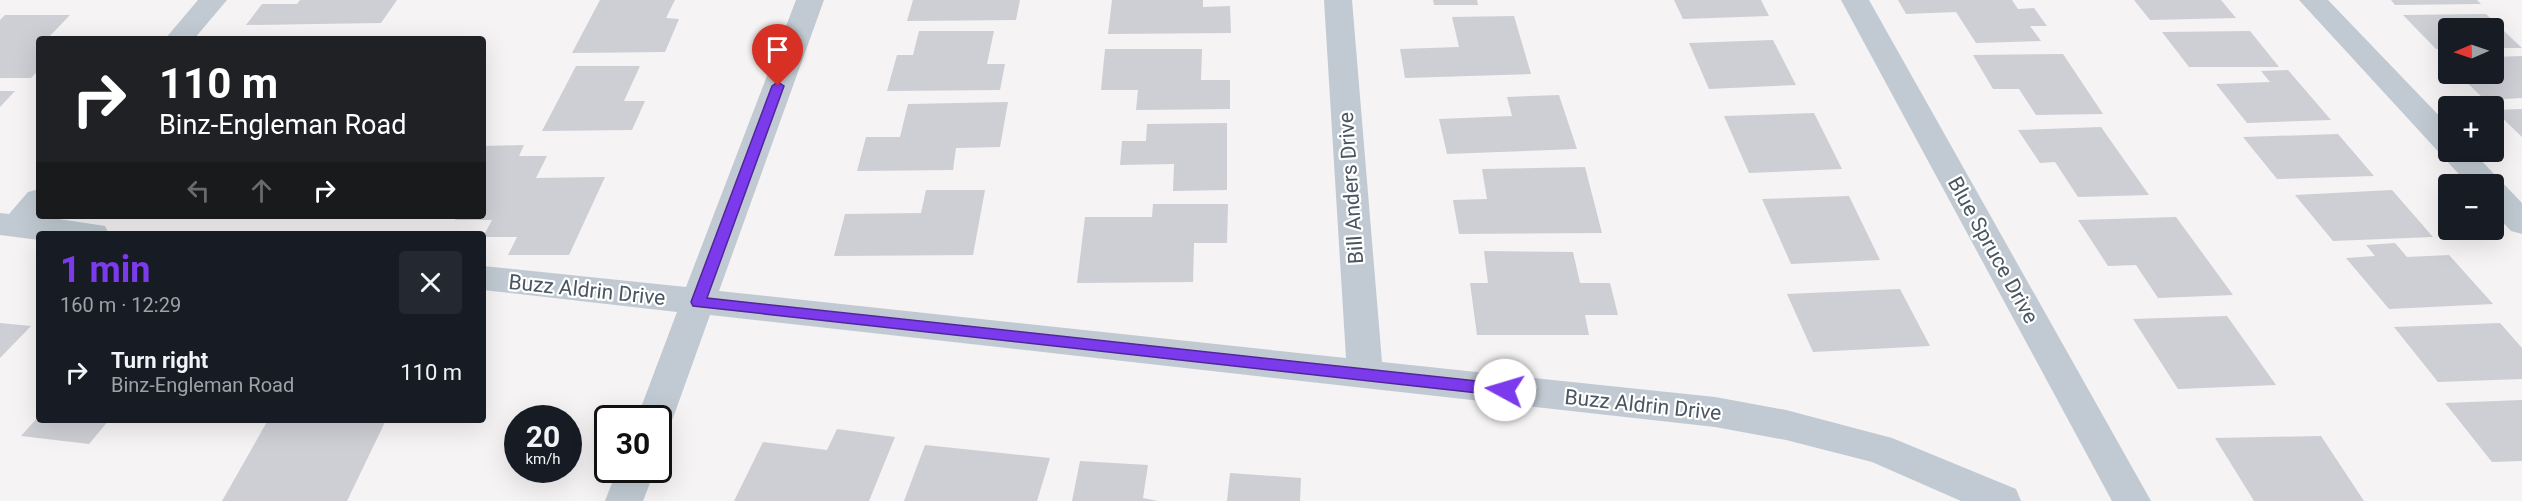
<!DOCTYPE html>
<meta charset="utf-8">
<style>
:root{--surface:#171b24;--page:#242831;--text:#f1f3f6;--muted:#9ea1a6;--accent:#7c3aed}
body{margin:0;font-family:Roboto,sans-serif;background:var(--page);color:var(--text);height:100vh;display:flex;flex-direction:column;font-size:22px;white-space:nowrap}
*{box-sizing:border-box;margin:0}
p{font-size:20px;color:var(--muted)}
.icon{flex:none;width:33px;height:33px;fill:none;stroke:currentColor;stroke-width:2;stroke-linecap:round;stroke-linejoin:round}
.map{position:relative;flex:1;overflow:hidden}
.side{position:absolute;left:36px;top:231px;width:450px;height:192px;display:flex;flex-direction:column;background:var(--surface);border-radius:6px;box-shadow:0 6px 24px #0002}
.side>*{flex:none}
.guide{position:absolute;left:36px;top:36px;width:450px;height:183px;border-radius:6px;box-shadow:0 6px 24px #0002;background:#202124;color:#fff;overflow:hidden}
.needle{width:39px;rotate:268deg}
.tools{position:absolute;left:2438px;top:18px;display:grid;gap:12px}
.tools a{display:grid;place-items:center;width:66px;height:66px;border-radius:6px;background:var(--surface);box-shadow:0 6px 24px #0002;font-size:30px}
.speed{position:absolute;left:504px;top:405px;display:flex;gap:12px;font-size:30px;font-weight:700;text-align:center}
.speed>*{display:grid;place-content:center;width:78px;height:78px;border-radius:50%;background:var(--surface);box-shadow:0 6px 24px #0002;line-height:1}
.speed small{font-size:15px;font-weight:400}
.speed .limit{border:3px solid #111;border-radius:9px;background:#fff;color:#111}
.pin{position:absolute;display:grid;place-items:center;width:51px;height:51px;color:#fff;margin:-62px -26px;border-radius:50% 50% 50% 0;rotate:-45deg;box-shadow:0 0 6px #0007}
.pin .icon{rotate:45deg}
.me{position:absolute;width:66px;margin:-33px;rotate:276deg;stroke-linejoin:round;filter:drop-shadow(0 0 4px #0008)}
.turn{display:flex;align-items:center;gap:21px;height:126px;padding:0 24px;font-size:27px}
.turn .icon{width:78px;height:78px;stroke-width:2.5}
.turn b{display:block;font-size:42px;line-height:51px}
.lanes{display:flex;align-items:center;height:57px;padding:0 24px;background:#0003;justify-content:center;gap:30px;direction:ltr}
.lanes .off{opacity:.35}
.round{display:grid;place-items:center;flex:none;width:63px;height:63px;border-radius:6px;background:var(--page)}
.headline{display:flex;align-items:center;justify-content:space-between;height:102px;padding:0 24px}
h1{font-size:36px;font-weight:700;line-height:45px;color:var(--accent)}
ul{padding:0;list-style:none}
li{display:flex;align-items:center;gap:18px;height:78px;padding:0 24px}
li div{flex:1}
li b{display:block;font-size:22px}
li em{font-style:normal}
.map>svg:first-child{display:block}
</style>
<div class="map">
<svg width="2522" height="501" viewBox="0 0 2522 501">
<rect width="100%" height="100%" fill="#f5f3f3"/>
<g fill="#cdcfd5">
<polygon points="300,0 397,0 381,23 246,25 262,4 297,4"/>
<polygon points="600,0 675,0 666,18 679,19 665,52 572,53"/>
<polygon points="913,0 1020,0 1016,20 907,21"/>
<polygon points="1112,0 1203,0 1203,7 1230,6 1231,33 1108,34"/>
<polygon points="1433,0 1477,0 1478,5 1434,5"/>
<polygon points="1674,0 1761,0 1769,16 1683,19"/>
<polygon points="1898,0 2012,0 2018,9 2034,8 2047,26 2030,26 2041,41 1976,43 1956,12 1906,14"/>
<polygon points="2134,0 2221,0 2236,18 2150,20"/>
<polygon points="2391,0 2477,0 2481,4 2395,5"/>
<polygon points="2486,14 2522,48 2493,48 2493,28 2448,28 2448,49 2436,49 2403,15"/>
<polygon points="5,15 70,15 47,39 39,39 39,70 31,78 0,78 0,20"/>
<polygon points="1514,16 1531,74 1405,78 1400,49 1459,47 1452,17"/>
<polygon points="919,31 994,31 987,64 1005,64 1000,90 887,91 897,55 913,55"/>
<polygon points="2250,31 2279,67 2189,67 2162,32"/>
<polygon points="1773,40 1796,85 1709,89 1689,43"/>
<polygon points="1105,49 1202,49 1201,80 1230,80 1230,109 1136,110 1138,90 1101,90"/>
<polygon points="2063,54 2103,114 2036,115 2019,89 1993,89 1973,55"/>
<polygon points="2522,56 2522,98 2485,100 2458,74 2493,74 2493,57"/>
<polygon points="576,66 640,66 624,101 645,101 632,130 542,131"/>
<polygon points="2288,70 2331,120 2247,123 2216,84 2270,82 2261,71"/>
<polygon points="0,91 15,91 0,107"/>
<polygon points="1559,95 1577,149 1447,154 1439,119 1512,116 1507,97"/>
<polygon points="1008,102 1000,147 956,148 953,170 857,171 866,137 900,137 908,104"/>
<polygon points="2522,109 2522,137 2494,110"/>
<polygon points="1814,113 1842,169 1749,173 1724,116"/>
<polygon points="1227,123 1227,190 1173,191 1174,164 1120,165 1122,141 1146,141 1147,124"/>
<polygon points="2101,127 2149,195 2078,197 2055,162 2040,163 2018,130"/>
<polygon points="2338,134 2374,176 2277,179 2243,137"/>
<polygon points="524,145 519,156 547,156 536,178 605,177 569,255 508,255 517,237 483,237 492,220 455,220 457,216 483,216 483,146"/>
<polygon points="1585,167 1602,233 1459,234 1453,200 1487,199 1482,169"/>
<polygon points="926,190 985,190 973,255 834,256 845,214 921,213"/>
<polygon points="2392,190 2433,237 2333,241 2295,195"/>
<polygon points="1849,196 1880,260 1791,264 1762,199"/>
<polygon points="1153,204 1228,204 1227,243 1194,243 1193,282 1077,283 1085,217 1152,217"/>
<polygon points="2176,217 2233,295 2158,298 2136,265 2108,266 2078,220"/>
<polygon points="2395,243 2407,257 2449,255 2493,304 2389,309 2346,258 2375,256 2366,245"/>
<polygon points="1484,251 1573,252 1580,283 1610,283 1618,315 1585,315 1589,335 1477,335 1470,283 1488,283"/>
<polygon points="1900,289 1930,346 1813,352 1787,294"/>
<polygon points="2227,316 2276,385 2178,389 2133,319"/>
<polygon points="0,323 31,326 0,358"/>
<polygon points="2500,323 2522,348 2522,379 2438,382 2394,327"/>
<polygon points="2522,400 2522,461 2492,462 2445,403"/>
<polygon points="39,416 39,420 109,420 89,444 21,436"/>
<polygon points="268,420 386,420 347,501 222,501"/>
<polygon points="837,429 895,437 869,501 734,501 763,442 827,450"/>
<polygon points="2321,436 2364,501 2254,501 2215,438"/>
<polygon points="925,445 1050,458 1037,501 904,501"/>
<polygon points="1080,461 1148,465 1143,498 1158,501 1072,501"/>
<polygon points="1230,473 1301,478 1300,501 1227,501"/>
</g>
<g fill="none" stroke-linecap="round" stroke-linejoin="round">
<g fill="#c1cad2" fill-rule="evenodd">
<polygon points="198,0 227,0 194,39 165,39"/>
<polygon points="796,0 824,0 719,291 1346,358 1324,0 1352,0 1382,362 1715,397 1786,410 1892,438 2016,489 2021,501 1961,501 1872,462 1786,440 1715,427 710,315 673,418 668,428 658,432 658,418 637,418 677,312 483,290 483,266 686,287"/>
<polygon points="1841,0 1869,0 2151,501 2112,501"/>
<polygon points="2299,0 2328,0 2448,125 2448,152 2473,152 2522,203 2522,234 2511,231 2493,212 2493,184 2468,184"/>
<polygon points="39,189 39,216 105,226 109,234 39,234 39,240 0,235 0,213 9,214 28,192"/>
<polygon points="617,470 655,470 643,501 605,501"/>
</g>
</g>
<polygon fill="#7c3aed" stroke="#51269a" stroke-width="1.5" points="778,82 784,86 707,298 1505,384 1510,386 1513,390 1510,394 1505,396 693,306 691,302 772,86"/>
<g text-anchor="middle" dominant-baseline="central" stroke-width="4.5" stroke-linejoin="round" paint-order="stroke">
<g font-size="21" fill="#4a5661" stroke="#fff">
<text transform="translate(1351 188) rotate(-94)">Bill Anders Drive</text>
<text transform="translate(1993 250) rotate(61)">Blue Spruce Drive</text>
<text transform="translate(587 290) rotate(6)">Buzz Aldrin Drive</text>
<text transform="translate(1643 405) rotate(6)">Buzz Aldrin Drive</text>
</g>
</g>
</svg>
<div class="tools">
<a><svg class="needle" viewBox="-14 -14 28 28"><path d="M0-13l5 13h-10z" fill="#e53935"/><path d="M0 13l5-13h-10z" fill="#9ea1a6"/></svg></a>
<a>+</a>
<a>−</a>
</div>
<div class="speed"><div>20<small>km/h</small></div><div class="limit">30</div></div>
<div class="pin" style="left:778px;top:86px;background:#d93025"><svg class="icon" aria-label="arrive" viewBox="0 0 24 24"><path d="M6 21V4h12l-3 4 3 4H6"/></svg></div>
<svg class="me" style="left:1505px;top:390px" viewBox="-20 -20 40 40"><circle r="19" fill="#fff"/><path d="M0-13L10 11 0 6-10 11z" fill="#7c3aed"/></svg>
<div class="guide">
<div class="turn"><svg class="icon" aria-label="right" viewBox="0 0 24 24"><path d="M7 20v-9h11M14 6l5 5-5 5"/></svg><div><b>110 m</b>Binz-Engleman Road</div></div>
<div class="lanes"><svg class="icon off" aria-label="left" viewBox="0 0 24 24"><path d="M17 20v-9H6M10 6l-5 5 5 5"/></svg><svg class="icon off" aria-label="ahead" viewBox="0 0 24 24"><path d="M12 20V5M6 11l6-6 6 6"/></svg><svg class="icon" aria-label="right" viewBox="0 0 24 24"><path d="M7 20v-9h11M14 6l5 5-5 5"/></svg></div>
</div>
<section class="side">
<div class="headline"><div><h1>1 min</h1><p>160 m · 12:29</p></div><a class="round"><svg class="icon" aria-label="close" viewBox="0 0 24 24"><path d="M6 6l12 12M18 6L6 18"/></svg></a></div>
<ul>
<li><svg class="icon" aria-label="right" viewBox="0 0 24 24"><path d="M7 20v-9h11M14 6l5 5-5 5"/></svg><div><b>Turn right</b><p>Binz-Engleman Road</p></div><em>110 m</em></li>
</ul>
</section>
</div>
